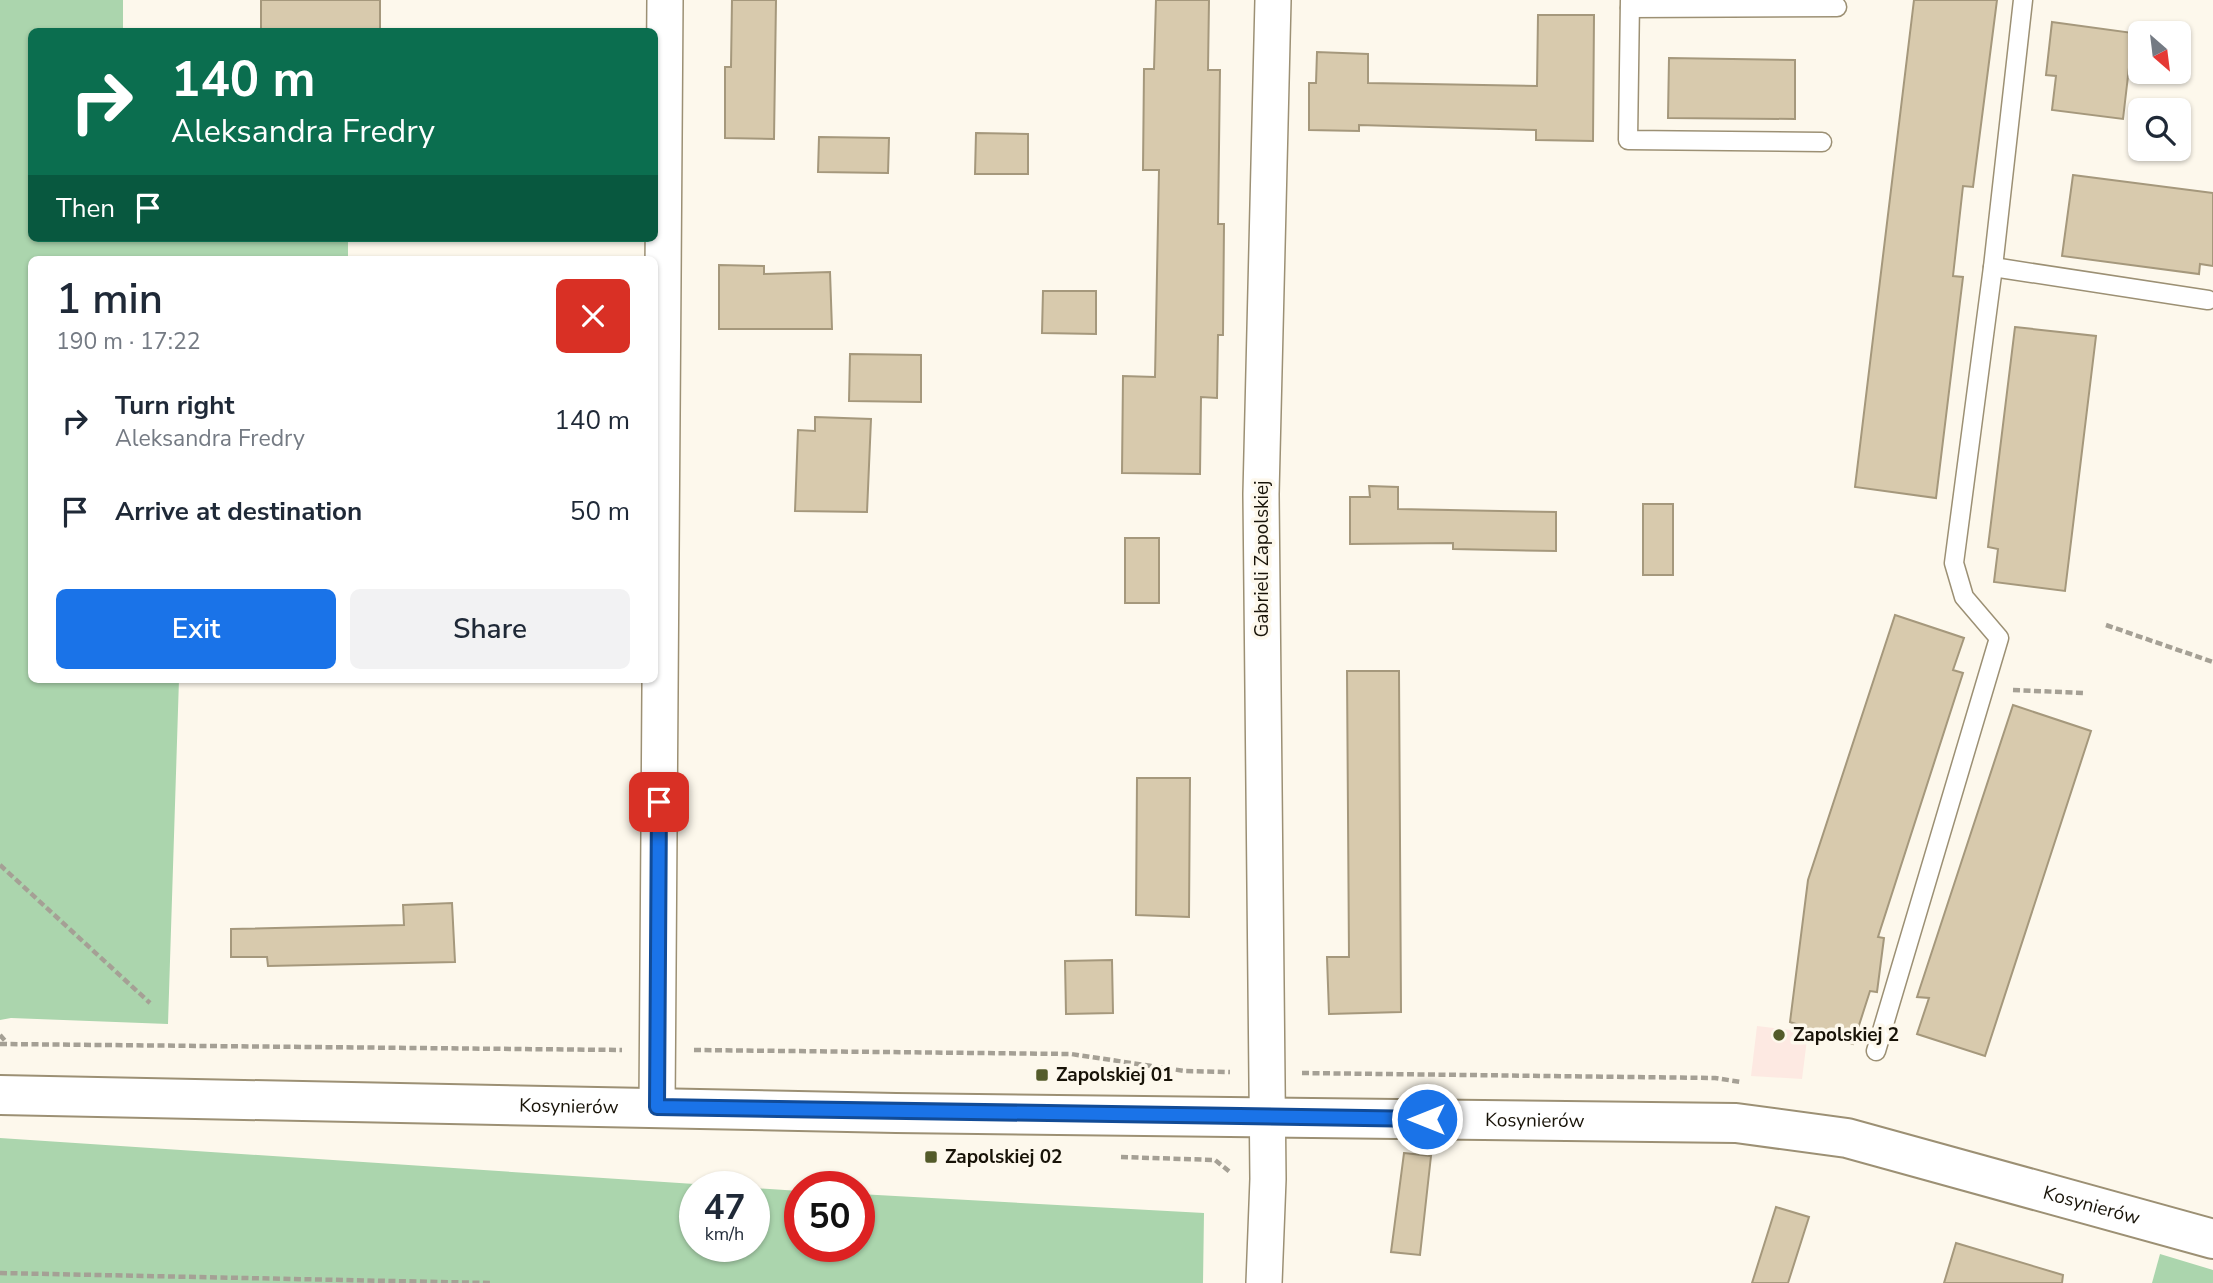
<!DOCTYPE html>
<meta charset="utf-8">
<style>
:root{--surface:#fff;--page:#f2f2f3;--text:#1f2937;--muted:#747a83;--accent:#1a73e8}
body{margin:0;font-family:"Nunito Sans",sans-serif;background:var(--page);color:var(--text);height:100vh;display:flex;flex-direction:column;font-size:26px;white-space:nowrap}
*{box-sizing:border-box;margin:0}
p{font-size:23px;color:var(--muted)}
.icon{flex:none;width:38px;height:38px;fill:none;stroke:currentColor;stroke-width:2;stroke-linecap:round;stroke-linejoin:round}
.map{position:relative;flex:1;overflow:hidden}
.sheet{position:absolute;left:28px;top:256px;width:630px;height:427px;display:flex;flex-direction:column;background:var(--surface);border-radius:10px;box-shadow:0 2px 5px #0004}
.sheet>*{flex:none}
.guide{position:absolute;left:28px;top:28px;width:630px;height:214px;border-radius:10px;box-shadow:0 2px 5px #0004;background:#0b6e4f;color:#fff;overflow:hidden}
.needle{width:46px;rotate:152deg}
.controls{position:absolute;left:2128px;top:21px;display:grid;gap:14px}
.controls a{display:grid;place-items:center;width:63px;height:63px;border-radius:10px;background:var(--surface);box-shadow:0 2px 5px #0004;font-size:35px}
.speed{position:absolute;left:679px;top:1171px;display:flex;gap:14px;font-size:35px;font-weight:700;text-align:center}
.speed>*{display:grid;place-content:center;width:91px;height:91px;border-radius:50%;background:var(--surface);box-shadow:0 2px 5px #0004;line-height:1}
.speed small{font-size:18px;font-weight:400}
.speed .limit{border:10px solid #d22;background:#fff;color:#111}
.pin{position:absolute;display:grid;place-items:center;width:60px;height:60px;color:#fff;margin:-30px;border-radius:14px;box-shadow:0 4px 10px #0006}
.me{position:absolute;width:77px;margin:-38px;rotate:270deg;stroke-linejoin:round;filter:drop-shadow(0 0 5px #0008)}
.turn{display:flex;align-items:center;gap:24px;height:147px;padding:0 28px;font-size:32px}
.turn .icon{width:91px;height:91px;stroke-width:2.5}
.turn b{display:block;font-size:49px;line-height:60px}
.then{display:flex;align-items:center;height:66px;padding:0 28px;background:#0003;gap:14px;font-size:26px}
.round{display:grid;place-items:center;flex:none;width:74px;height:74px;border-radius:10px;background:var(--page)}
.head{display:flex;align-items:center;justify-content:space-between;height:119px;padding:0 28px}
h1{font-size:42px;font-weight:600;line-height:52px}
.button{display:flex;gap:14px;margin-top:auto;padding:14px 28px}
.button a{flex:1;height:80px;border-radius:10px;background:var(--accent);color:#fff;font-size:28px;font-weight:600;line-height:80px;text-align:center}
.button a+a{background:var(--page);color:var(--text)}
ul{padding:0;list-style:none}
li{display:flex;align-items:center;gap:21px;height:91px;padding:0 28px}
li div{flex:1}
li b{display:block;font-size:26px}
li em{font-style:normal}
.map>svg:first-child{display:block}
</style>
<div class="map">
<svg width="2213" height="1283" viewBox="0 0 2213 1283">
<rect width="100%" height="100%" fill="#fdf8ec"/>
<polygon fill="#fde9e2" points="1757,1026 1808,1032 1802,1079 1751,1076"/>
<g fill="#abd5ad">
<polygon points="0,0 123,0 123,31 32,32 32,238 348,238 348,259 32,259 32,679 179,679 168,1024 11,1018 0,1020"/>
<polygon points="0,1138 725,1186 695,1186 695,1246 754,1246 754,1188 800,1191 800,1246 859,1246 859,1194 1204,1213 1203,1283 0,1283"/>
<polygon points="2160,1254 2213,1270 2213,1283 2152,1283"/>
</g>
<g fill="#d8caad" stroke="#a5987c" stroke-width="2">
<rect x="261" y="0" width="119" height="32"/>
<polygon points="732,0 776,0 774,139 725,138 725,67 731,67"/>
<polygon points="1156,0 1209,0 1208,70 1220,70 1218,224 1224,224 1223,335 1218,335 1217,398 1201,397 1200,474 1122,473 1123,376 1155,377 1159,170 1143,170 1144,69 1154,69"/>
<polygon points="1914,0 1997,0 1973,187 1963,186 1953,276 1963,277 1936,498 1855,487"/>
<polygon points="1538,15 1594,15 1593,141 1536,140 1536,130 1359,125 1359,131 1309,130 1309,83 1316,83 1317,52 1368,54 1368,83 1537,86"/>
<polygon points="2052,22 2133,33 2123,119 2052,110 2056,76 2046,75"/>
<polygon points="1669,58 1795,60 1795,119 1668,118"/>
<polygon points="976,133 1028,134 1028,174 975,174"/>
<polygon points="819,137 889,138 888,173 818,172"/>
<polygon points="2073,175 2213,193 2213,266 2200,264 2199,274 2062,256"/>
<polygon points="719,265 764,266 764,274 830,272 832,329 719,329"/>
<polygon points="1043,291 1096,291 1096,334 1042,333"/>
<polygon points="2015,327 2096,336 2065,591 1994,582 1998,549 1988,547"/>
<polygon points="850,354 921,355 921,402 849,401"/>
<polygon points="815,417 871,419 867,512 795,511 798,430 815,431"/>
<polygon points="1369,486 1398,487 1398,509 1556,512 1556,551 1453,549 1453,543 1350,544 1350,497 1370,497"/>
<rect x="1643" y="504" width="30" height="71"/>
<rect x="1125" y="538" width="34" height="65"/>
<polygon points="1895,615 1964,638 1953,670 1963,673 1878,937 1884,938 1877,992 1870,991 1853,1044 1790,1022 1808,880"/>
<polygon points="1347,671 1399,671 1401,1012 1329,1014 1327,957 1349,957"/>
<polygon points="2013,705 2091,731 1985,1056 1917,1034 1929,998 1917,997"/>
<polygon points="1137,778 1190,778 1189,917 1136,915"/>
<polygon points="452,903 455,962 268,966 267,957 231,957 231,929 404,925 403,905"/>
<polygon points="1112,960 1113,1013 1066,1014 1065,961"/>
<polygon points="1404,1153 1431,1156 1420,1255 1391,1252"/>
<polygon points="1776,1207 1809,1217 1788,1283 1752,1283"/>
<polygon points="1956,1243 2063,1275 2062,1283 1944,1283"/>
</g>
<g fill="none" stroke-linecap="round" stroke-linejoin="round">
<g stroke="#9c9074" stroke-width="21">
<g id="service">
<polyline points="1630,0 1628,140 1822,142"/>
<polyline points="1630,8 1837,7"/>
<polyline points="1993,267 2208,300"/>
<polyline points="1876,1051 1999,638 1964,597 1954,563 1993,267 2023,0"/>
</g>
</g>
<g stroke="#9c9074" stroke-width="38">
<g id="minor">
<polyline points="657,1107 665,0"/>
<polyline points="1264,1283 1268,1179 1261,494 1273,0"/>
</g>
</g>
<g stroke="#9c9074" stroke-width="42">
<g id="secondary">
<path id="s1" d="M 0,1095 L 896,1113 L 1736,1123 L 1847,1138 L 2213,1239"/>
</g>
</g>
<g stroke="#a5a095" stroke-width="4.5" stroke-dasharray="7 3.5" stroke-linecap="butt">
<polyline points="2106,625 2213,662"/>
<polyline points="2013,690 2084,693"/>
<polyline points="0,865 150,1003"/>
<polyline points="0,1035 7,1043"/>
<polyline points="0,1044 622,1050"/>
<polyline points="694,1050 1071,1054 1185,1071 1230,1072"/>
<polyline points="1302,1073 1715,1078 1741,1082"/>
<polyline points="1121,1157 1215,1160 1230,1172"/>
<polyline points="0,1273 490,1283"/>
</g>
<use href="#service" stroke="#fff" stroke-width="18"/>
<use href="#minor" stroke="#fff" stroke-width="35"/>
<use href="#secondary" stroke="#fff" stroke-width="38"/>
</g>
<g fill="none" stroke-linecap="round" stroke-linejoin="round">
<g stroke="#114b97" stroke-width="18">
<polyline id="route" points="659,802 657,1107 1427,1119"/>
</g>
<use href="#route" stroke="#1a73e8" stroke-width="12"/>
</g>
<g fill="#535b2a" stroke="#fdf8ec" stroke-width="2.5">
<circle cx="1779" cy="1035" r="7"/>
<rect x="1035" y="1068" width="14" height="14" rx="3.5"/>
<rect x="924" y="1150" width="14" height="14" rx="3.5"/>
</g>
<g text-anchor="middle" dominant-baseline="central" stroke-width="7" stroke-linejoin="round" paint-order="stroke">
<g font-size="19" fill="#181308" stroke="#fdf8ec">
<text transform="translate(1262 559) rotate(-90)">Gabrieli Zapolskiej</text>
<text stroke="none"><textPath href="#s1" startOffset="569">Kosynierów</textPath></text>
<text stroke="none"><textPath href="#s1" startOffset="1535">Kosynierów</textPath></text>
<text stroke="none"><textPath href="#s1" startOffset="2102">Kosynierów</textPath></text>
</g>
<g font-size="19" font-weight="bold" fill="#181308" stroke="#fdf8ec" text-anchor="start">
<text x="1793" y="1035">Zapolskiej 2</text>
<text x="1056" y="1075">Zapolskiej 01</text>
<text x="945" y="1157">Zapolskiej 02</text>
</g>
</g>
</svg>
<div class="controls">
<a><svg class="needle" viewBox="-14 -14 28 28"><path d="M0-13l5 13h-10z" fill="#e53935"/><path d="M0 13l5-13h-10z" fill="#747a83"/></svg></a>
<a><svg class="icon" aria-label="search" viewBox="0 0 24 24"><circle cx="10" cy="10" r="6"/><path d="M15 15l6 6"/></svg></a>
</div>
<div class="speed"><div>47<small>km/h</small></div><div class="limit">50</div></div>
<div class="pin" style="left:659px;top:802px;background:#d93025"><svg class="icon" aria-label="arrive" viewBox="0 0 24 24"><path d="M6 21V4h12l-3 4 3 4H6"/></svg></div>
<svg class="me" style="left:1427px;top:1119px" viewBox="-20 -20 40 40"><circle r="17" fill="#1a73e8" stroke="#fff" stroke-width="3"/><path d="M0-11L8 9 0 5-8 9z" fill="#fff"/></svg>
<div class="guide">
<div class="turn"><svg class="icon" aria-label="right" viewBox="0 0 24 24"><path d="M7 20v-9h11M14 6l5 5-5 5"/></svg><div><b>140 m</b>Aleksandra Fredry</div></div>
<div class="then">Then<svg class="icon" aria-label="arrive" viewBox="0 0 24 24"><path d="M6 21V4h12l-3 4 3 4H6"/></svg></div>
</div>
<section class="sheet">
<div class="head"><div><h1>1 min</h1><p>190 m · 17:22</p></div><a class="round" style="background:#d93025;color:#fff"><svg class="icon" aria-label="close" viewBox="0 0 24 24"><path d="M6 6l12 12M18 6L6 18"/></svg></a></div>
<ul>
<li><svg class="icon" aria-label="right" viewBox="0 0 24 24"><path d="M7 20v-9h11M14 6l5 5-5 5"/></svg><div><b>Turn right</b><p>Aleksandra Fredry</p></div><em>140 m</em></li>
<li><svg class="icon" aria-label="arrive" viewBox="0 0 24 24"><path d="M6 21V4h12l-3 4 3 4H6"/></svg><div><b>Arrive at destination</b></div><em>50 m</em></li>
</ul>
<div class="button"><a>Exit</a><a>Share</a></div>
</section>
</div>
